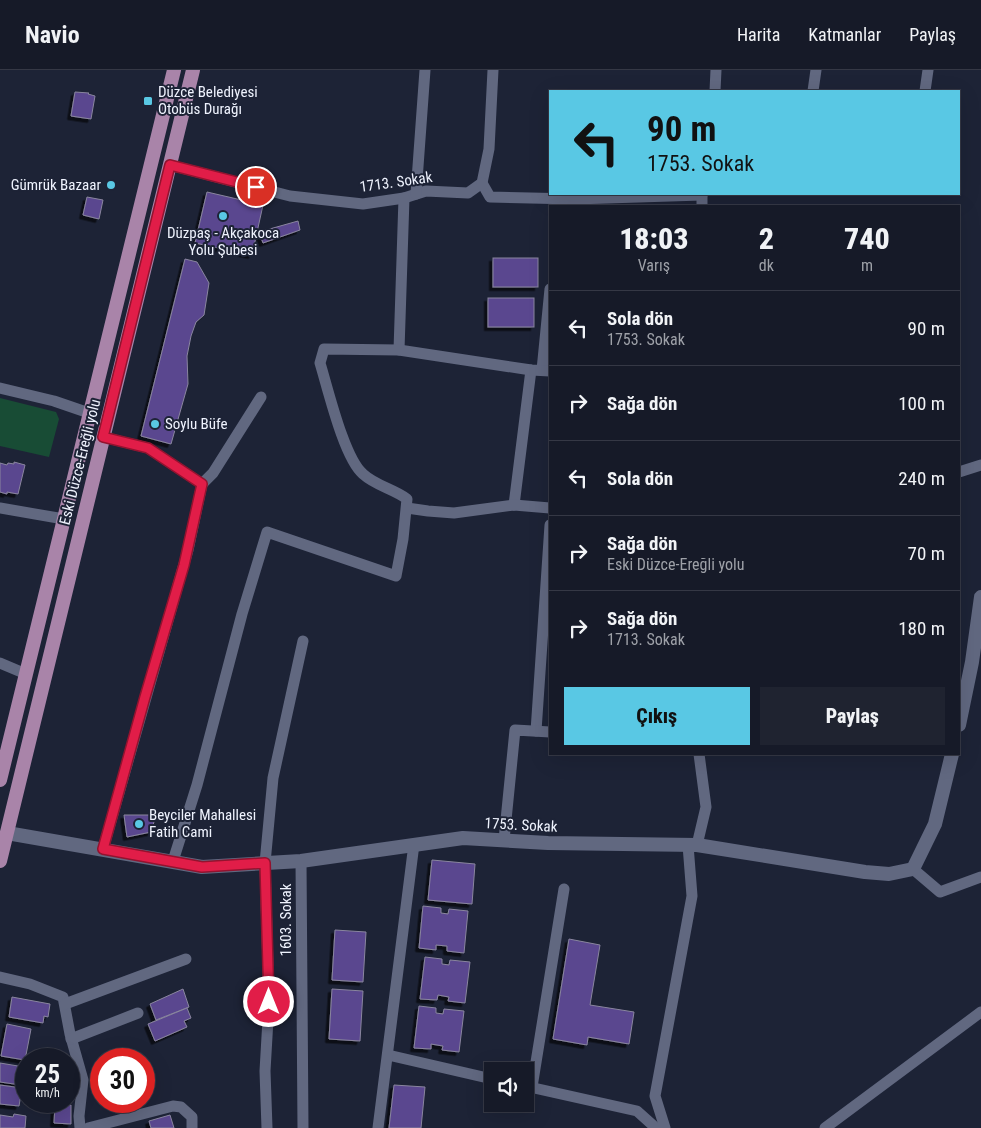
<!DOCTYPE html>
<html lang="tr">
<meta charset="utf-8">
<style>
:root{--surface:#161a28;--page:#1f2330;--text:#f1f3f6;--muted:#9ea1a8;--line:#353845;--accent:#59c8e4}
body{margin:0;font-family:"Roboto Condensed",sans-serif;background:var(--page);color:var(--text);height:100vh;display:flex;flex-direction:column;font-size:19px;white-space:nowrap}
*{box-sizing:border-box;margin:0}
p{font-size:16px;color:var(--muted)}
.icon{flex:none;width:28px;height:28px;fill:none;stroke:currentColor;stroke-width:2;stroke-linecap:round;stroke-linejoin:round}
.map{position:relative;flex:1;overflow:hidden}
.sheet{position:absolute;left:549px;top:135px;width:411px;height:550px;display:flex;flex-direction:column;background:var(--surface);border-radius:0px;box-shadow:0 5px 20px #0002,0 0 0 1px var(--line)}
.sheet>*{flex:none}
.top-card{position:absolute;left:549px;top:20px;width:411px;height:105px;border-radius:0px;box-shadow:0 5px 20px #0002,0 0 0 1px var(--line);background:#59c8e4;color:#111;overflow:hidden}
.buttons{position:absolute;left:484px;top:992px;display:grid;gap:10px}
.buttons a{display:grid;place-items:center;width:50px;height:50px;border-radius:0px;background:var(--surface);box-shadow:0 5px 20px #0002,0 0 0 1px var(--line);font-size:25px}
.speed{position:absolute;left:15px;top:978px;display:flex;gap:10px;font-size:25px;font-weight:700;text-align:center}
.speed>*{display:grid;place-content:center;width:65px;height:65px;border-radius:50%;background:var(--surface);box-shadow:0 5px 20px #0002,0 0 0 1px var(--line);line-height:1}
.speed small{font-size:12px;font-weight:400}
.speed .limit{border:8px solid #d22;background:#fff;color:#111}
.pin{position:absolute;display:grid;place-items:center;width:42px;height:42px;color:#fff;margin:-21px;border:2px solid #fff;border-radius:50%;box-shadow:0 1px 5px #0007}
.me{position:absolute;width:55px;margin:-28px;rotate:0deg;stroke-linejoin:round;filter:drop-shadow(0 0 4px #0008)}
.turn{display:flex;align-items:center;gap:18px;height:105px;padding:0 15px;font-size:22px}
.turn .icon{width:65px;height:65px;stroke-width:2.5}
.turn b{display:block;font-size:35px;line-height:42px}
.eta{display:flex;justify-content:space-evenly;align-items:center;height:85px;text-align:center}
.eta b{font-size:30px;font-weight:800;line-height:35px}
.button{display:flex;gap:10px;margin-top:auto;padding:10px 15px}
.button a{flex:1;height:58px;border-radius:0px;background:var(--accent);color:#111;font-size:20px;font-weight:800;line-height:58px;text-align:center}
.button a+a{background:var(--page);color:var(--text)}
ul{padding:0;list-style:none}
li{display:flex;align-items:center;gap:15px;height:75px;padding:0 15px;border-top:1px solid var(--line)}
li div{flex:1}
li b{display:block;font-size:19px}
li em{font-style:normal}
header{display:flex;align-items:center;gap:30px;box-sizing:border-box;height:70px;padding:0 25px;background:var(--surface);border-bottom:1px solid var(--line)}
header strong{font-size:24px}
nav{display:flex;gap:28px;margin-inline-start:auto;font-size:18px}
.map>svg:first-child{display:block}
</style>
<header>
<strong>Navio</strong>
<nav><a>Harita</a><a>Katmanlar</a><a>Paylaş</a></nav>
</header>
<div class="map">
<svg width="981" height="1058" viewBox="0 0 981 1058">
<defs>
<filter id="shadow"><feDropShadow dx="-3.5" dy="3.5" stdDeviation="0" flood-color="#0009"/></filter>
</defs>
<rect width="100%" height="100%" fill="#1d2336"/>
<polygon fill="#184c35" points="0,328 56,342 59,349 49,387 0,376"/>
<g fill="#5a468f" stroke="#8a869f" filter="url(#shadow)">
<polygon points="75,22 89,23 88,24 95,26 91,49 71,46"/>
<polygon points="207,122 263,135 252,185 195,173"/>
<polygon points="87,127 103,130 99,149 83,145"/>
<polygon points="298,151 300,160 263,173 259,162"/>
<rect x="493" y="188" width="45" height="29"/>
<polygon points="185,189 197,192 209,213 204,245 196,252 191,266 187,286 188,314 171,374 141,366"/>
<rect x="488" y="228" width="46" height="29"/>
<polygon points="14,392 25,395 18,424 7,422 7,424 0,422 0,393 7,395 8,393 14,394"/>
<polygon points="124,745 156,745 151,762 127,767"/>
<polygon points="432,790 475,794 472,834 428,830"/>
<polygon points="423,836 441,838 441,843 448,844 449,839 468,841 464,883 447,881 447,876 436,875 436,880 419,878"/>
<polygon points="335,860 366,862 363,912 332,910"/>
<polygon points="569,869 600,875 590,935 634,942 629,974 588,967 587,975 553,969"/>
<polygon points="425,887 442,889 442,894 449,895 450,890 470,892 465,933 448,931 449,927 438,925 437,930 420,929"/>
<polygon points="183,919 189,937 156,950 150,934"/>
<polygon points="332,919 363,921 360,971 329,969"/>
<polygon points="12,927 50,934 48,947 44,946 43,953 9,947"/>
<polygon points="419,936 436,938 436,943 443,944 444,939 464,941 459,982 442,980 443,976 431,974 431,979 414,978"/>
<polygon points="187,938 191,948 184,951 187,957 155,971 148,954"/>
<polygon points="7,954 31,959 25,990 1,986"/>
<polygon points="0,993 24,997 21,1015 0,1012"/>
<polygon points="0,1015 22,1018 19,1036 0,1034"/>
<polygon points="394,1015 425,1017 421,1058 389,1058"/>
<polygon points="55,1035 71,1035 71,1054 54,1053"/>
<polygon points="14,1044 26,1046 25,1058 0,1058 0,1045 13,1047"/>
<polygon points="170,1045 174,1058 151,1058 149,1051"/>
</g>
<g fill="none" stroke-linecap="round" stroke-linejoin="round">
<g stroke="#616880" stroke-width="11">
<polyline points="715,21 716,0"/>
<polyline points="813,21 816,0"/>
<polyline points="925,21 928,0"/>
<polyline points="170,95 290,126 363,134 404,128 426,121 468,123 482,113 489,79 493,0"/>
<polyline points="482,113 490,127 575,129 702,125"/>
<polyline points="416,124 425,0"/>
<polyline points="702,136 702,124"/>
<polyline points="399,280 404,128"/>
<polyline points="542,300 550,219"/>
<polyline points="0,318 54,331 89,343"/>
<polyline points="959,402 981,395"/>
<polyline points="202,414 213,403 261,327"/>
<polyline points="514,435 531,300"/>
<polyline points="0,438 64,449"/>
<polyline points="407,438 428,441 454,443 514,435 550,438"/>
<polyline points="0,593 26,604"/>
<polyline points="536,661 550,455"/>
<polyline points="504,770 515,660 550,662"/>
<polyline points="697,775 706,737 699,684"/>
<polyline points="103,779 188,480 202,414 148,378 103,367"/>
<path d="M 173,791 L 197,715 L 242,544 L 267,462 L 396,506 L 403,469 L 407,429 C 394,419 376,416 363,404 C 344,388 328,319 320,293 L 324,279 L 399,280 L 531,300 L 550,301"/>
<polyline points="301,791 303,1058"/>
<polyline points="913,799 940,822 981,807"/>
<polyline points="0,907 30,914 63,927 70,964 83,1010 79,1046 80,1058"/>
<polyline points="65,934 186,889"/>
<polyline points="71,969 138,943"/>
<polyline points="388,985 492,1009"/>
<polyline points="525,1016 637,1041 656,1058"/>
<polyline points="532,1017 564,819"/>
<polyline points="88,1058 173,1036 181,1037 192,1047 192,1058"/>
<polyline points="267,1058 265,1001 269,932 265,793 273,708 303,571"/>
<polyline points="378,1058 414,774"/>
<polyline points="665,1058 655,1026 692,826 688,775"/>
<polyline points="825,1058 981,942"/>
</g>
<g stroke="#616880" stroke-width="14">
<polyline points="959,655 972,592 981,527"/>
<polyline points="7,763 202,797 301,791 463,768 548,773 697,775 865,802 889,804 913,799 935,754 952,684"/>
</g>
<g stroke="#a984a9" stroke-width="14">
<polyline points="0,710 174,0"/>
<polyline points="0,791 193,0"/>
</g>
</g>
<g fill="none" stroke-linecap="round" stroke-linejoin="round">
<g stroke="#92132f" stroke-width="12">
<polyline id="route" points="256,117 170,95 103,367 148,378 202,414 184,495 145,627 103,779 202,797 265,793 269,932"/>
</g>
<use href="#route" stroke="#e11d48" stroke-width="9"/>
</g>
<g fill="#59c8e4" stroke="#1d2336" stroke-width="2">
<rect x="143" y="26" width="10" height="10" rx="2.5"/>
<circle cx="111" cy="115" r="5"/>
<circle cx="223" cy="146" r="5"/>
<circle cx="155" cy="354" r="5"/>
<circle cx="139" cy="754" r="5"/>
</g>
<g text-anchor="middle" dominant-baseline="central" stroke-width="4" stroke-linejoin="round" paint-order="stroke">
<g font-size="15" fill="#eff3fe" stroke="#1d2336" text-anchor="start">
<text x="158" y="22">Düzce Belediyesi<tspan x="158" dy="17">Otobüs Durağı</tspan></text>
<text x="101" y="115" text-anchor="end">Gümrük Bazaar</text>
<text x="223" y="163" text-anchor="middle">Düzpaş - Akçakoca<tspan x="223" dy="17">Yolu Şubesi</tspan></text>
<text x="165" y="354">Soylu Büfe</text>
<text x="149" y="745">Beyciler Mahallesi<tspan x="149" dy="17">Fatih Cami</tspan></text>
</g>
<g font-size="15" fill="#eff3fe" stroke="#1d2336">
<text transform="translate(396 112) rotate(-8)">1713. Sokak</text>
<text transform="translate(80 392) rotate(-76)">Eski Düzce-Ereğli yolu</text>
<text transform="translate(521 755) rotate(3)">1753. Sokak</text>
<text transform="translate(286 850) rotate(-90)">1603. Sokak</text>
</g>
</g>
</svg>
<div class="buttons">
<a><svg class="icon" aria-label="sound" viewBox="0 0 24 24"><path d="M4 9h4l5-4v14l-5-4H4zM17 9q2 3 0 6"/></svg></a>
</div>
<div class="speed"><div>25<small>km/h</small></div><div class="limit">30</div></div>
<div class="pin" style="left:256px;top:117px;background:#d93025"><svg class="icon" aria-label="arrive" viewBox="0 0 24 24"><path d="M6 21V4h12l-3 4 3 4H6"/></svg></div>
<svg class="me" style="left:269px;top:932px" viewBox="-20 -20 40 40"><circle r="17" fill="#e11d48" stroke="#fff" stroke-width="3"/><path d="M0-11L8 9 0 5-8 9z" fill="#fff"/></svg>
<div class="top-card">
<div class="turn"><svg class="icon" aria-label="left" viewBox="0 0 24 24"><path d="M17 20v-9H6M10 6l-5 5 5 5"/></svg><div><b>90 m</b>1753. Sokak</div></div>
</div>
<section class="sheet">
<div class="eta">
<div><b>18:03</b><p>Varış</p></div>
<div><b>2</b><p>dk</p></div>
<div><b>740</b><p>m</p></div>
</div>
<ul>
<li><svg class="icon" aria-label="left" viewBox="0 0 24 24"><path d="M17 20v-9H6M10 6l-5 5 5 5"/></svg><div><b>Sola dön</b><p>1753. Sokak</p></div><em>90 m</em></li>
<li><svg class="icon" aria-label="right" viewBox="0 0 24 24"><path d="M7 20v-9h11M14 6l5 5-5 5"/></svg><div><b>Sağa dön</b></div><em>100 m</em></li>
<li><svg class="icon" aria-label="left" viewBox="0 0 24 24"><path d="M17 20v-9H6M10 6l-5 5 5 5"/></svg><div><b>Sola dön</b></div><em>240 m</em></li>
<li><svg class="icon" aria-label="right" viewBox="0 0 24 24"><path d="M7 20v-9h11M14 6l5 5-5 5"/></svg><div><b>Sağa dön</b><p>Eski Düzce-Ereğli yolu</p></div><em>70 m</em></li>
<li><svg class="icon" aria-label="right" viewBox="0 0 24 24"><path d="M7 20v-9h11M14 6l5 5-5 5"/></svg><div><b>Sağa dön</b><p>1713. Sokak</p></div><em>180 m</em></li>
</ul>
<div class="button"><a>Çıkış</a><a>Paylaş</a></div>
</section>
</div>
